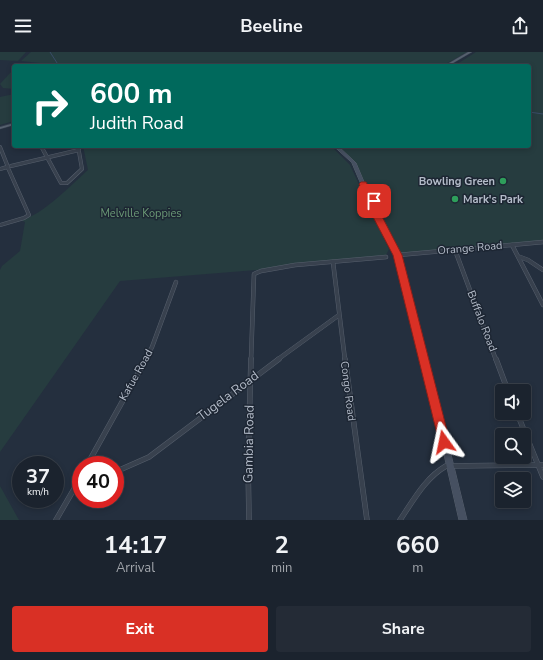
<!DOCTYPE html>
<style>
:root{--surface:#1b232e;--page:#242b36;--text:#f1f3f6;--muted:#a0a4aa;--line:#39404a;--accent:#d93025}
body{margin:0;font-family:"Nunito Sans",sans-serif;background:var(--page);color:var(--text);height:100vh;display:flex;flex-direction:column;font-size:15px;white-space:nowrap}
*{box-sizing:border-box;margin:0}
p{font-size:13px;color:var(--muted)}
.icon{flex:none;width:22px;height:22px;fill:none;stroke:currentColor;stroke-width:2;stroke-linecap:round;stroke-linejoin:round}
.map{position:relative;height:468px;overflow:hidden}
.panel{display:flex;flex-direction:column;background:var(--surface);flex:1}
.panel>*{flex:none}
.top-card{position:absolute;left:12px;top:12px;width:519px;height:84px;border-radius:4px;box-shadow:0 2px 6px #0003,0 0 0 1px var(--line);background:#00695c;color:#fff;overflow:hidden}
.controls{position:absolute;left:495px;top:332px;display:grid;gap:8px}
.controls a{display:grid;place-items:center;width:36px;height:36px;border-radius:4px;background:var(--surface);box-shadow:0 2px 6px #0003,0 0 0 1px var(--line);font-size:20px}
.speed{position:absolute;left:12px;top:404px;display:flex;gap:8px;font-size:20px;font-weight:700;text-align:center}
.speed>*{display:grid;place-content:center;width:52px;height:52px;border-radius:50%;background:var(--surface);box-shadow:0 2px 6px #0003,0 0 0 1px var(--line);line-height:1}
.speed small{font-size:10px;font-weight:400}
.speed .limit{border:6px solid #d22;background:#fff;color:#111}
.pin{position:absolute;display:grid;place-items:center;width:34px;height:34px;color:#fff;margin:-17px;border-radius:8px;box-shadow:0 2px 6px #0006}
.me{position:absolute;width:44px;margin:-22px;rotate:348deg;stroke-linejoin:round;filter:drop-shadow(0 0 3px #0008)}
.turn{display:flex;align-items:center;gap:14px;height:84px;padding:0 12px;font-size:18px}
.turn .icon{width:52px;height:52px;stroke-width:2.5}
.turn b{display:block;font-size:28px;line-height:34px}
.eta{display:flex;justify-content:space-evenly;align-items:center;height:68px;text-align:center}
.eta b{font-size:24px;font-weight:700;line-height:28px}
.button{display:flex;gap:8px;margin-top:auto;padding:8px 12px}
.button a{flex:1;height:46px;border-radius:4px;background:var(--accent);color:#fff;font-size:16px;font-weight:700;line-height:46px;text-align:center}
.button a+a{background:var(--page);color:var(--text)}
header{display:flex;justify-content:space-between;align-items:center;height:52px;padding:0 12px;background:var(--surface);font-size:18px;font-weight:700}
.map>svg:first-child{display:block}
</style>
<header><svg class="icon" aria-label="menu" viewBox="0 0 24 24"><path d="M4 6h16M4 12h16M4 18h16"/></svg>Beeline<svg class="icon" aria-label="share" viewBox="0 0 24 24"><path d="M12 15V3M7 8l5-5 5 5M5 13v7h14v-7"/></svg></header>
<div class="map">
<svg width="543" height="468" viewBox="0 0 543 468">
<rect width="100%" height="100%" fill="#242f3e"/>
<g fill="#263c3f">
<polygon points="0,0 26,0 18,9 0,8"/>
<polygon points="31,0 467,0 442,14 43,14 40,11 21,9"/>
<polygon points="476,0 543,0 543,189 392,202 349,106 336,94 529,94 529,14 454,14"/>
<polygon points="14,19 14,37 3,36 0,32 11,20"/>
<polygon points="14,42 14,69 0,73 0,45"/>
<path d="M 83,94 L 331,94 L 350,113 L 389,197 L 386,203 L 257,218 L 120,229 L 0,400 L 0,218 L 2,214 L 20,199 L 25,170 L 21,168 C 42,164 72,132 88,118 Z"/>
<polygon points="0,434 19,468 0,468"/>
</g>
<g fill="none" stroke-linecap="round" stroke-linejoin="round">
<g stroke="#394c67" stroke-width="1">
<polyline points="50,0 59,14"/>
<polyline points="529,60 543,62"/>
</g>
<g stroke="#565f6c" stroke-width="4">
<g id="street-far2">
<polyline points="41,94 61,131 67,131 82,117 78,94"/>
<polyline points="0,95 8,115"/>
<polyline points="11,114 79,98"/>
<polyline points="0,117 7,115"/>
<polyline points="0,173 24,166 29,163 8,116"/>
</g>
</g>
<g stroke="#565f6c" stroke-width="4.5">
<g id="street-far1">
<polyline points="512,193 543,253"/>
<polyline points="455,198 496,308"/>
<polyline points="398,203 543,190"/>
<polyline points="520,205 528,208 543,218"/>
<polyline points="333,210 345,308"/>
<polyline points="145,308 152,295 176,230"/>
<polyline points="251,308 254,222 261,219 295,213 386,205"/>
<polyline points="277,308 339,263"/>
</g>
</g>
<g stroke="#565f6c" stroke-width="5.5">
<g id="street">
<polyline points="345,307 367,468"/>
<polyline points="496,307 508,339"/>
<polyline points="517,361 543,425"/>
<polyline points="87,413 146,307"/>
<polyline points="115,420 149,405 279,307"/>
<polyline points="56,468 81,425"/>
<polyline points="249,468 248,409 251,307"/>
<path d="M 400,468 C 413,449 425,426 446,414 L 543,413"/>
</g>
</g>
<g stroke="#565f6c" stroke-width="1">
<polygon id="secondary" points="334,94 338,94 356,111 375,156 400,203 435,337 467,468 459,468 429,337 396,203 371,156 352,111"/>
</g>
<g stroke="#414a57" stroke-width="0.5">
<g id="primary">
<polygon points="468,0 472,0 448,14 444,14"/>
<polygon points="14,71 14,73 0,77 0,75"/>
</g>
</g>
<use href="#street-far2" stroke="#38414e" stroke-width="3"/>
<use href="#street-far1" stroke="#38414e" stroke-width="3.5"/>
<use href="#street" stroke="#38414e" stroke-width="4.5"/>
<use href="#secondary" fill="#465061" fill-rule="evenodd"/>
<use href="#primary" fill="#56606e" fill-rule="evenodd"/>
</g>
<polygon fill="#d93025" stroke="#8d1f18" points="361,130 366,130 377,149 375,151 402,203 450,390 449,394 444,395 440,394 439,390 393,203 372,163 359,132"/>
<g fill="#2e9e5b" stroke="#1d2633" stroke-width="1.5">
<circle cx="503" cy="129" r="4"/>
<circle cx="455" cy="147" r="4"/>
</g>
<g text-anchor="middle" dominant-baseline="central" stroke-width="3" stroke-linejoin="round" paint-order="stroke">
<g font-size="11" font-weight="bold" fill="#b4bcc9" stroke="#1d2633" text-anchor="end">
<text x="495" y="129">Bowling Green</text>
<text x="463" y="147" text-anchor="start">Mark's Park</text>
</g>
<g font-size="11" fill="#6b9a76" stroke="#1d2633">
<text x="141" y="161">Melville Koppies</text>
</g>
<g font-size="11" fill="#b4bcc9" stroke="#1d2633">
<text transform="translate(470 196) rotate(-5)">Orange Road</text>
<text transform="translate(482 269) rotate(69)">Buffalo Road</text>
<text transform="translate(136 323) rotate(-61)">Kafue Road</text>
<text transform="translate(348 339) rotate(83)">Congo Road</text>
</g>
<g font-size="13" fill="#b4bcc9" stroke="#1d2633">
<text transform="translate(228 344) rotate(-37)">Tugela Road</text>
<text transform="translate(249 392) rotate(-89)">Gambia Road</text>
</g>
</g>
</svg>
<div class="controls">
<a><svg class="icon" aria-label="sound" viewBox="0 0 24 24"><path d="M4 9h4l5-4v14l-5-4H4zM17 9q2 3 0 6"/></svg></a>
<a><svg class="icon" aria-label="search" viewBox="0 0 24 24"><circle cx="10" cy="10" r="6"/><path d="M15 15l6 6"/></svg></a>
<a><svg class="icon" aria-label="layers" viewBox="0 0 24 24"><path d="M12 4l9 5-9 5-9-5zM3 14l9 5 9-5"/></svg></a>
</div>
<div class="speed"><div>37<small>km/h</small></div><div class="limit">40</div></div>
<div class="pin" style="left:374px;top:149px;background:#d93025"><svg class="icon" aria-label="arrive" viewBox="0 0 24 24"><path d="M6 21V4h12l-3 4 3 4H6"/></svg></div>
<svg class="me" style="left:444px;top:390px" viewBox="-20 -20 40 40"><path d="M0-17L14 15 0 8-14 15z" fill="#d93025" stroke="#fff" stroke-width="4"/></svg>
<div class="top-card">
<div class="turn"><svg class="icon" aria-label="right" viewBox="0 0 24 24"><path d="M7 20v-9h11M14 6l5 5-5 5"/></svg><div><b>600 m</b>Judith Road</div></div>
</div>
</div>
<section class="panel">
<div class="eta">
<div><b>14:17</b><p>Arrival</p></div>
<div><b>2</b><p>min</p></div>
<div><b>660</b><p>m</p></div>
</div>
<div class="button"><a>Exit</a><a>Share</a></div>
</section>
